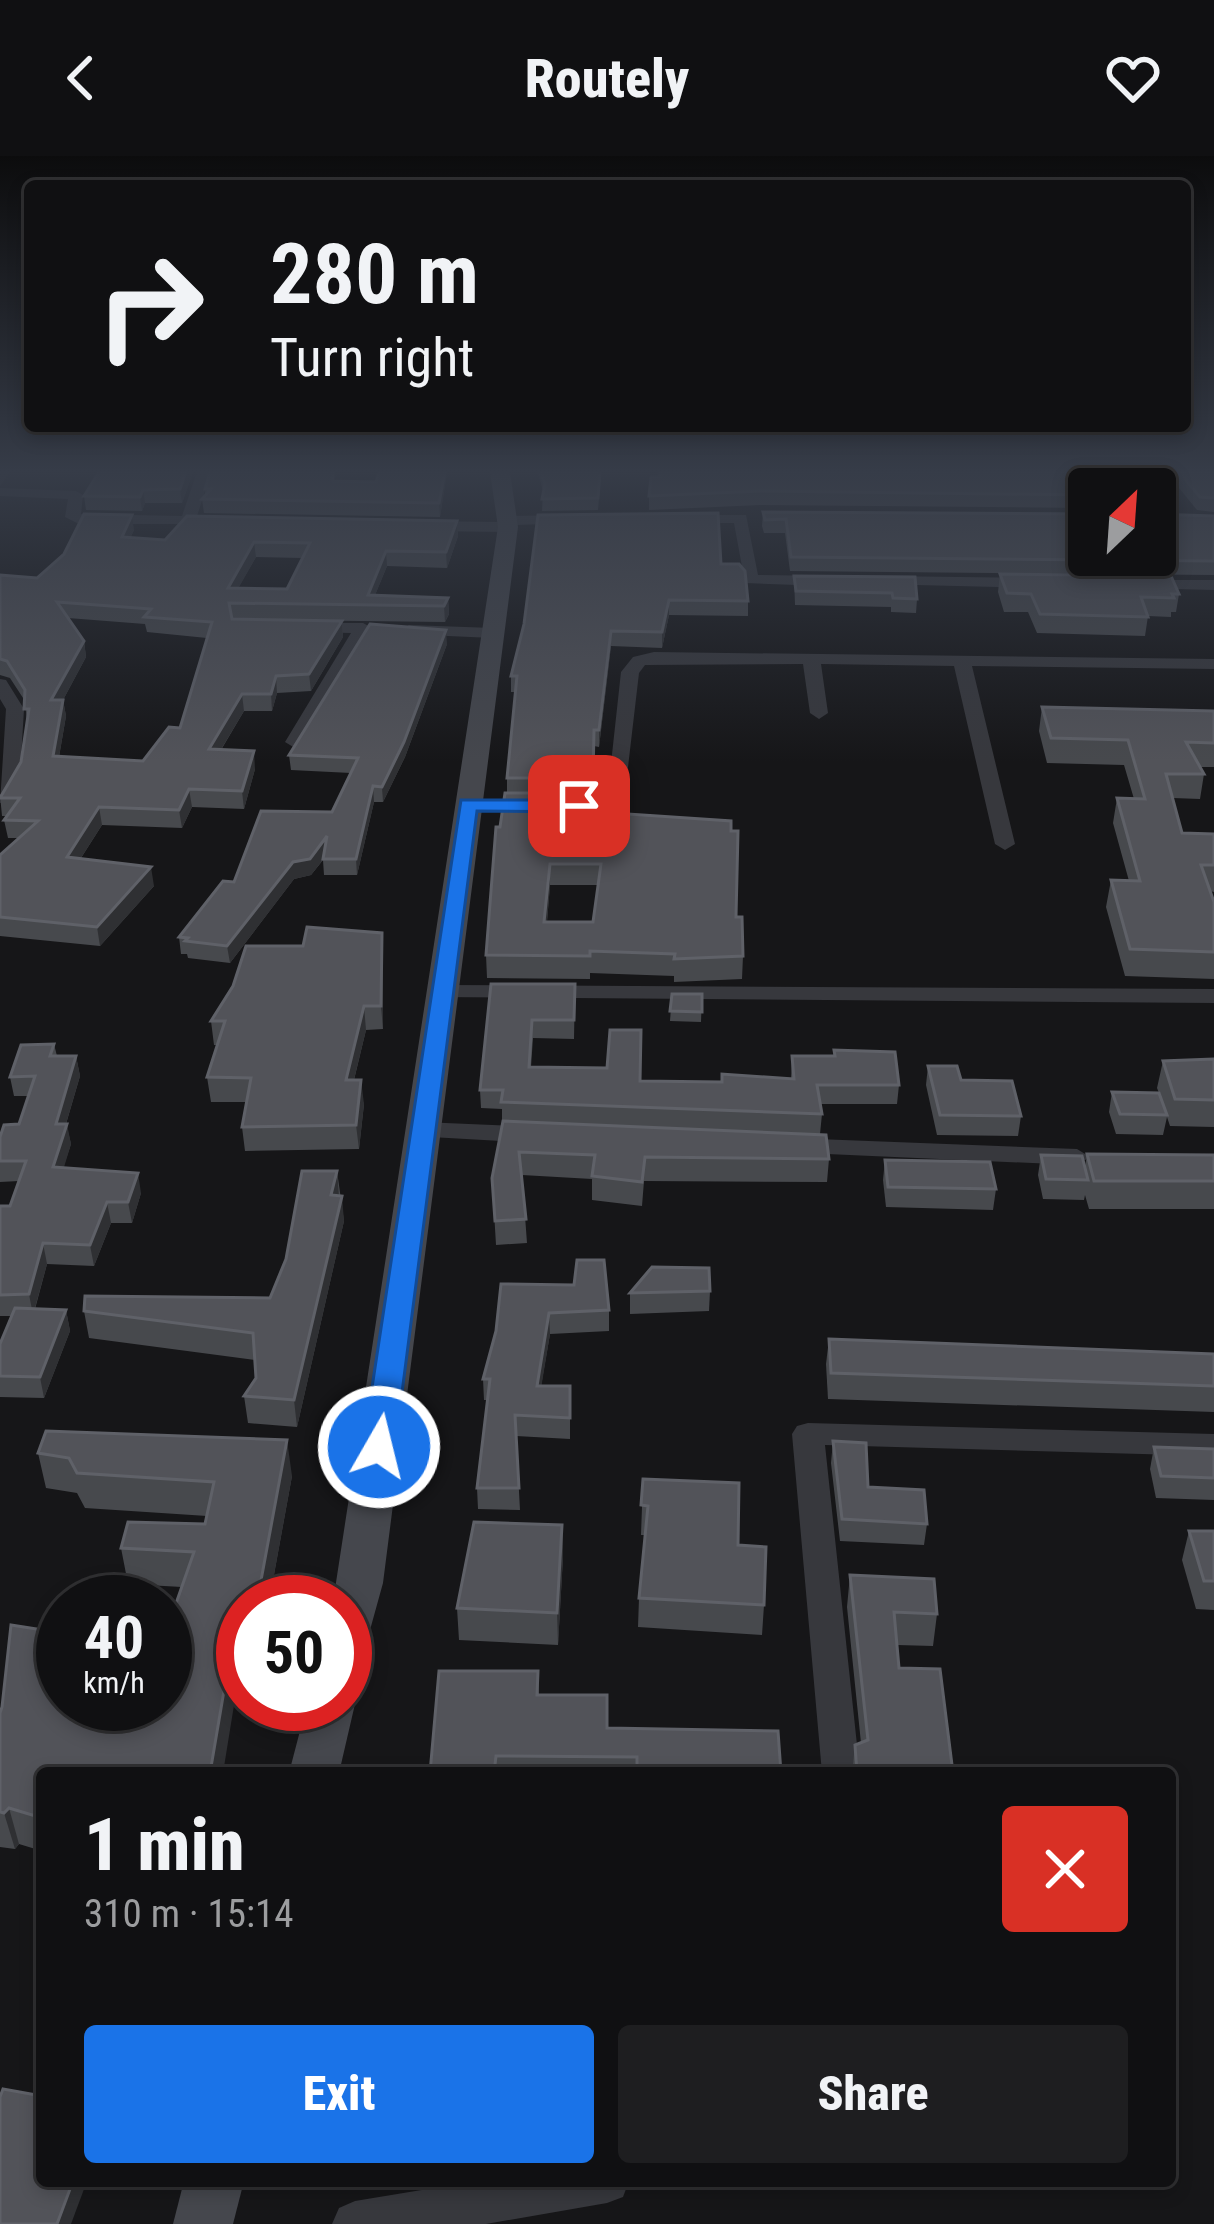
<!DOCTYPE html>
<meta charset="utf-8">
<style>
:root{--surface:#101012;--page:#1e1e20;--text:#f1f3f6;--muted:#9c9d9f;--line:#303032;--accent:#1a73e8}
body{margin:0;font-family:"Roboto Condensed",sans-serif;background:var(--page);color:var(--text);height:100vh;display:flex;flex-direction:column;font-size:45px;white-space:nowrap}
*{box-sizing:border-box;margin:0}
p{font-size:39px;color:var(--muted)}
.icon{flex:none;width:66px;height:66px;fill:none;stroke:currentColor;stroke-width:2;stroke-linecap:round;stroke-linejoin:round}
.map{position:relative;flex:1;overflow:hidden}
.sheet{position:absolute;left:36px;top:1611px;width:1140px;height:420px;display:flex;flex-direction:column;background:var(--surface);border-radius:12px;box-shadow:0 6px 18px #0003,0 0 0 3px var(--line)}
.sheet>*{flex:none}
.guide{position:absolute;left:24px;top:24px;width:1167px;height:252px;border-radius:12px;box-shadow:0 6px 18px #0003,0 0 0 3px var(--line);background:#101012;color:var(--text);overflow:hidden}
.needle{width:78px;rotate:25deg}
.tools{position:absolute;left:1068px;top:312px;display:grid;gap:24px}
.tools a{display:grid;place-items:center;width:108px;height:108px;border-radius:12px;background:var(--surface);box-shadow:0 6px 18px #0003,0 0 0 3px var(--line);font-size:60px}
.speed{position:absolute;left:36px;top:1419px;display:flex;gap:24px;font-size:60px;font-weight:700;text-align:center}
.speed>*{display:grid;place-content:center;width:156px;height:156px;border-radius:50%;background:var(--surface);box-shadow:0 6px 18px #0003,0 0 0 3px var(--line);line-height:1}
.speed small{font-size:30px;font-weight:400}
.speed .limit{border:18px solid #d22;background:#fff;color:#111}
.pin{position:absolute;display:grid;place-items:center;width:102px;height:102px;color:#fff;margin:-51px;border-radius:24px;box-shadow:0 6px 18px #0006}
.me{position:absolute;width:132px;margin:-66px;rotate:8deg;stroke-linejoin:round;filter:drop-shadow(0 0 9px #0008)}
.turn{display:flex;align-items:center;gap:42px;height:252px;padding:0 48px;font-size:54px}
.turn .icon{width:156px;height:156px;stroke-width:2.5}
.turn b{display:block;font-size:84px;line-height:102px}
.round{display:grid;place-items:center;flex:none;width:126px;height:126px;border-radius:12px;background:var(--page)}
.head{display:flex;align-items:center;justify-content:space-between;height:204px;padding:0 48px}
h1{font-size:72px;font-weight:800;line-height:90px}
.button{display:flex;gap:24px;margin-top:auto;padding:24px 48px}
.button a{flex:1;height:138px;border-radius:12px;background:var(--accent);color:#fff;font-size:48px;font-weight:800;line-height:138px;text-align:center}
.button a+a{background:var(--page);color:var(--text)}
header{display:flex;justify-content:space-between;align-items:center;height:156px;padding:0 48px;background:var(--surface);font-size:54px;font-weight:800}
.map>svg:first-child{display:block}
</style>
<header><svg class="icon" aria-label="back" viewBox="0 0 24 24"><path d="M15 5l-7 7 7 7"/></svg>Routely<svg class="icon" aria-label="heart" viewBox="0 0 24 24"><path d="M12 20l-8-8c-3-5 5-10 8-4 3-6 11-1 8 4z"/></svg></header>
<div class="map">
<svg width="1214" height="2068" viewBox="0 0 1214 2068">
<rect width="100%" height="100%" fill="#161618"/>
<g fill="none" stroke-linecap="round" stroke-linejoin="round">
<g fill="#37383d" fill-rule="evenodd">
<polygon points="197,316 211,316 197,360 220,362 220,368 79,368 65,361 68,343 0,340 0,332 76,335 83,339 81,358 182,360"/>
<polygon points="572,359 580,364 577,367 515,369 508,376 422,375 414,370 422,365 501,366 508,360"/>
<polygon points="678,359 746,359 758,419 826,420 834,425 826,430 745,427 734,367 683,367 678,365"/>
<polygon points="882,420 1036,422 1044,427 1036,432 876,428 874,425"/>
<polygon points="1140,424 1214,424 1214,434 1134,432 1134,426"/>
<polygon points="301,467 363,467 372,472 305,586 295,592 285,586 351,477 307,476 298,471"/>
<polygon points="409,469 493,472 502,477 493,482 403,478 400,474"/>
<polygon points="654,496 1214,503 1214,513 972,510 1015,688 1005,694 995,688 954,510 821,508 828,557 819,563 810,557 803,508 645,509 639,517 623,654 461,653 458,649 468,643 607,644 621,516 633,501"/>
<polygon points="0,523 6,524 24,553 20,621 7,645 0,647 6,553 0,543"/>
<polygon points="440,829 1214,833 1214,847 432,841 428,836"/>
<polygon points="422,966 537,971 550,979 537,987 413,980 409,974"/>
<polygon points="791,982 1077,993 1090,1001 1077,1009 782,996 778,990"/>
<polygon points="808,1267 1214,1278 1214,1300 825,1289 860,1617 822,1617 792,1278 797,1270"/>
<polygon points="476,2025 629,2025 623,2041 607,2047 486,2068 332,2068 339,2052 355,2045"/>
</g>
<g fill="#45474d" fill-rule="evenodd">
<polygon points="490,316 510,316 518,371 383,1427 362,1503 345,1508 345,1446 333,1446 498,371"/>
<polygon points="345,1533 355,1548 339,1617 289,1617 307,1548 345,1548"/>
<polygon points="184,2025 244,2025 233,2068 173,2068"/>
</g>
</g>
<g fill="#47494d" fill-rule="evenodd">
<polygon points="193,316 182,347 145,347 142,355 86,354 84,340"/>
<polygon points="379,316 447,316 440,361 204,357 202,343 205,339 205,333 335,326 376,326"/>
<polygon points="538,316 601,316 598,354 542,355 543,335"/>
<polygon points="658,316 1127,316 1089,333 1089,352 760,349 649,354 649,340 659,321"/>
<polygon points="1166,316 1214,316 1214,356 1197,354"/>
<polygon points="763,356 1214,360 1214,419 790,415 785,377 764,377 762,370"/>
<path d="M 457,365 L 458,380 L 447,412 L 387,410 L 375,439 L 448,442 L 449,458 L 445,466 L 276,464 L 342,465 L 343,481 L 311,535 L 277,537 L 272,555 L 244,555 L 221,594 L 255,613 L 244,653 L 192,651 L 182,672 L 102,669 L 81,702 L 154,730 L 100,790 L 0,780 L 0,699 L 19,682 L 8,682 L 4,664 L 7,660 L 2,660 L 0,639 L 21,606 L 27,567 L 25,545 L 10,522 L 0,519 L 0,419 L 37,422 L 134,374 L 130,382 L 165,384 ZM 256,401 L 302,402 L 287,433 L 238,432 ZM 68,462 L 145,468 L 147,476 L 207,482 L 180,572 L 143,605 L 59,601 L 66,560 L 63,544 L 86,501 L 84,485 Z"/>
<path d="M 721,408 L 748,445 L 748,460 L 669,459 L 662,492 L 611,490 L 599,591 L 594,590 L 593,639 L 566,639 L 566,665 L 736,761 L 743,800 L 742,823 L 674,826 L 674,820 L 590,817 L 590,823 L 487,822 L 486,799 L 500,671 L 507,637 L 507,622 L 515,536 L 511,536 L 511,520 ZM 550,729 L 598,729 L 593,766 L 547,766 Z"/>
<polygon points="1000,418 1179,438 1176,456 1171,456 1171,461 1148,460 1145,480 1037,477 1028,456 1004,456 998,436"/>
<polygon points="794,420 917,443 916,457 891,456 891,451 795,449"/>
<polygon points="447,488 405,601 383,646 374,646 357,719 324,719 323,704 311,719 294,723 230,807 188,802 187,798 181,798 179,781 234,726 332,656 351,617 291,614 289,599"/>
<polygon points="1042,551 1214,555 1214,611 1200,611 1204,618 1200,643 1173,642 1182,677 1214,678 1214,736 1210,735 1214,746 1214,823 1125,820 1106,751 1111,724 1129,725 1113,667 1117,642 1134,643 1124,609 1047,607 1039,575"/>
<polygon points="382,777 383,873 366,874 354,924 364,948 359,993 245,995 242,971 246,946 211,946 207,921 217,889 214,889 211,865 233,830 303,790"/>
<polygon points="491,828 575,828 574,883 533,882 531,911 640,925 722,926 791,922 792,900 899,929 897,948 820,948 822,958 820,978 502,965 502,953 481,952 480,934"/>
<polygon points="672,838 702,838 701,866 670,865"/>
<polygon points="54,888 57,900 76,900 80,920 66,968 71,988 63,1012 141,1037 132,1067 111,1067 94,1110 47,1108 35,1153 66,1154 70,1175 44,1242 0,1241 0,1188 12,1160 0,1160 0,1050 10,1050 19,1025 0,1026 0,981 19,968 29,940 14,940 10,921"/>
<polygon points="1214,903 1214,971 1170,970 1167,961 1163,979 1116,978 1109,956 1112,936 1159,937 1157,932 1163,905"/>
<polygon points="928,910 961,924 1021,960 1018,980 937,979 926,929"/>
<polygon points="503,965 829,1003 827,1026 644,1025 642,1050 592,1044 592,1023 522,1019 527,1087 496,1089 492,1022"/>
<polygon points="1087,998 1214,999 1214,1053 1089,1053 1085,1039 1084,1044 1043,1043 1038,1019 1041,999 1085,1011"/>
<polygon points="885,1004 996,1033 993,1054 886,1051 883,1024"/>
<polygon points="337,1015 344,1065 297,1271 248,1267 244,1240 256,1222 255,1204 89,1182 84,1155 270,1142"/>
<polygon points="501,1128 609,1154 609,1175 550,1178 541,1230 570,1230 570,1283 516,1280 520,1354 478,1353 477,1332 488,1244 484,1244 483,1223 496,1175"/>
<polygon points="710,1135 709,1155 630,1158 630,1137"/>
<polygon points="829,1183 1214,1198 1214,1256 828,1243 826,1208"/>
<polygon points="833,1285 868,1331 927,1368 924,1389 840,1385 831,1307"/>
<polygon points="1154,1291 1214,1293 1214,1344 1156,1342 1150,1313"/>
<polygon points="38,1297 292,1320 269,1446 243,1446 243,1506 42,1617 42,1695 19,1688 15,1693 0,1691 0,1557 63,1548 165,1548 182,1431 128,1428 121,1392 205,1368 207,1360 85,1352 77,1337 46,1332"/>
<polygon points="643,1323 738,1389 764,1449 762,1479 638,1471 639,1442 645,1379 641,1379"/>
<polygon points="562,1369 563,1401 558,1489 459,1484 457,1452"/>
<polygon points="1189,1375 1214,1375 1214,1454 1196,1453 1182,1404"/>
<polygon points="850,1419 937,1458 933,1490 897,1489 899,1512 953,1617 852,1617 855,1589 861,1587 847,1451"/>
<polygon points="538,1515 539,1539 607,1572 781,1617 430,1617"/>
<polygon points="394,2025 444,2025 394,2030"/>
</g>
<g fill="#2f3033">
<polygon points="0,316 10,316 0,330"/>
<polygon points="186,316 193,316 182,347 180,333"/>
<polygon points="445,316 447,316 440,361 439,347"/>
<polygon points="143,334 145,347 142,355 140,341"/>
<polygon points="132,359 134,374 124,396 122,381"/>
<polygon points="457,365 458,380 447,412 446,396"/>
<polygon points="254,386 256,401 230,447 228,432"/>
<polygon points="386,395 387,410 371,449 368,439"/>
<polygon points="448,442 449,458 445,466 444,450"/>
<polygon points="669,444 669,459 662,492 662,476"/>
<polygon points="342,465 343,481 311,535 309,518"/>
<polygon points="446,474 447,488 405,601 383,646 382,631"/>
<polygon points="611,475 611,490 599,591 599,574"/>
<polygon points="84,485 86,501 63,544 66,560 56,618 53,600 51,544"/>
<polygon points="276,520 277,537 272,555 271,538"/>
<polygon points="242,538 244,555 211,610 209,593"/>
<polygon points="254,595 255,613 244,653 242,635"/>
<polygon points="373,630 374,646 357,719 356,703"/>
<polygon points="189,633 192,651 182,672 179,654"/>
<polygon points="99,651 102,669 70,719 67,701"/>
<polygon points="327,680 329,696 311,719 294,723 230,807 227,790 293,706"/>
<polygon points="550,708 550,729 545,788 544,766"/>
<polygon points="151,711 154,730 100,790 97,771"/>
<polygon points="382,777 383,800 383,873 381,850"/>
<polygon points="364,850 366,874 348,948 346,924"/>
<polygon points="76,900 80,920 60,988 56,968"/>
<polygon points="361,924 364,948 359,993 356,969"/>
<polygon points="67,968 71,988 58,1031 53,1011"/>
<polygon points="337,1015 339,1041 331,1039"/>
<polygon points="138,1017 141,1037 132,1067 128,1046"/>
<polygon points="342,1040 344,1065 297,1271 294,1244"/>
<polygon points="107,1046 111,1067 94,1110 90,1089"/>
<polygon points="43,1087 47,1108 33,1159 29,1138"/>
<polygon points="66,1154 70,1175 44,1242 40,1221"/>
<polygon points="549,1157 550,1178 538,1251 537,1230"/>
<polygon points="287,1284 292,1320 269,1446 257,1446"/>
<polygon points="562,1369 563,1401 558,1489 557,1457"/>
<polygon points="235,1470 241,1506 223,1617 210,1617"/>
<polygon points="62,1477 63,1482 63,1542 50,1521"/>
<polygon points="9,1652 19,1688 15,1693 4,1657"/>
<polygon points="73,2025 87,2025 71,2068 57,2068"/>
</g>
<g fill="#525359" stroke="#5f6168" stroke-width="3" fill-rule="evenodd">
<polygon points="99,316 186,316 180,333 143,334 140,341 84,340"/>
<polygon points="210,316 333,316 333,325 376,326 379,316 445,316 439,347 202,343 211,333 205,333"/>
<polygon points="541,316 600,316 598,342 542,343 545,328"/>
<polygon points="660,316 1127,316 1136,333 1089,333 1089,339 761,335 649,340 651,321 660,321"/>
<polygon points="1179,316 1214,316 1214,342 1200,341"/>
<polygon points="763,356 1089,358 1089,399 1155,399 1155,358 1214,360 1214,405 791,401 786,363 765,364"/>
<polygon points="718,357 721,408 739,408 745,415 748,445 669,444 662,476 611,475 599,574 594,574 593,622 507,622 517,520 511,520 524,468 538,359"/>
<path d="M 84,358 L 132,359 L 122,381 L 165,384 L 187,360 L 457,365 L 446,396 L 386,395 L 368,439 L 448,442 L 444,450 L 229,447 L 232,463 L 342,465 L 309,518 L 276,520 L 271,538 L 242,538 L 209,593 L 254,595 L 242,635 L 189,633 L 179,654 L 99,651 L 67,701 L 151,711 L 97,771 L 0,761 L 0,699 L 38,665 L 4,664 L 20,642 L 0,642 L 21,606 L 29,553 L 24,553 L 25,534 L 7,505 L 0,503 L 0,419 L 37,422 L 64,398 ZM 254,386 L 310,387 L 287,433 L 228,432 ZM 57,446 L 151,453 L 144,461 L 212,466 L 180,572 L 169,571 L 143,605 L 53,600 L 63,544 L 51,544 L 84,485 Z"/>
<polygon points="1000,418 1171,420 1179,438 1172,438 1174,442 1141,441 1148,461 1040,458 1031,438 1007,437"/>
<polygon points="794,420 915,421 917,443 893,442 892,437 796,435"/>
<polygon points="370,468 446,474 404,586 382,631 373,630 356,703 323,703 327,680 310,703 293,706 227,790 185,785 188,782 179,781 223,725 234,726 261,655 332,656 358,602 289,599"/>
<polygon points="1042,551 1214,555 1214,587 1186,586 1204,618 1166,618 1182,677 1214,678 1214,709 1201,709 1214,746 1214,796 1130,793 1111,724 1140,725 1117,642 1145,643 1128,584 1051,582"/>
<path d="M 505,637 L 565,637 L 565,665 L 614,666 L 614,657 L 731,665 L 731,675 L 738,675 L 736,761 L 742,761 L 743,800 L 674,803 L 675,798 L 590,795 L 590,800 L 486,799 L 496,671 L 500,671 ZM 550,708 L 601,708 L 593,766 L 544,766 Z"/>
<polygon points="307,771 382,777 381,850 364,850 346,924 361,924 356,969 242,971 251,922 207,921 225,865 211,865 233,830 246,790 303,790"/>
<polygon points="491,828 575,828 574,864 532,864 529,911 607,912 610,874 641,874 640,925 722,926 722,918 794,923 792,900 835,900 834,894 895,896 899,929 817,929 822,958 501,946 503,934 480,934"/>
<polygon points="672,838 702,838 702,856 670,855"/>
<polygon points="54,888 50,900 76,900 56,968 67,968 53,1011 138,1017 128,1046 107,1046 90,1089 43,1087 29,1138 0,1139 0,1050 10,1050 26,1005 0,1005 0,981 4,969 19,968 35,920 10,921 21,889"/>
<polygon points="1214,903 1214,944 1175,943 1163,905"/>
<polygon points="928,910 957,910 961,924 1012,925 1021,960 940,959"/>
<polygon points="1112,936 1159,937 1167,959 1120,958"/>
<polygon points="503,965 826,979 829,1003 645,1001 642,1026 592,1020 595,999 519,996 526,1063 495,1065 492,1022"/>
<polygon points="1087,998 1214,999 1214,1025 1094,1025"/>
<polygon points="1041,999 1082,1000 1088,1024 1046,1023"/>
<polygon points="885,1004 990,1006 996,1033 888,1031"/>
<polygon points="302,1015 337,1015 331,1039 342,1040 294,1244 244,1240 256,1222 253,1177 84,1155 85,1140 270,1142 286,1103"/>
<polygon points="577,1104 604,1104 609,1154 549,1157 537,1230 570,1230 570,1262 515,1259 519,1332 477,1332 490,1223 483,1223 496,1175 501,1128 574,1129"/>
<polygon points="652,1111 709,1112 710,1135 630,1137"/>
<polygon points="15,1152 66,1154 40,1221 0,1220 0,1188"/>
<polygon points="829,1183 1214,1198 1214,1230 831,1217"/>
<polygon points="46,1275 287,1284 257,1446 243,1446 243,1470 235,1470 210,1617 42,1617 42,1662 9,1652 4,1657 0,1656 0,1557 2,1551 11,1469 62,1477 50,1521 63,1523 63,1548 165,1548 165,1479 194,1396 121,1392 128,1366 205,1368 214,1326 77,1317 69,1302 38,1297"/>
<polygon points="833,1285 866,1287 868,1331 924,1334 927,1368 842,1363"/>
<polygon points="1154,1291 1214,1293 1214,1322 1161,1320"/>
<polygon points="643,1323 739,1327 738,1389 766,1391 764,1449 639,1442 648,1350 641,1349"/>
<polygon points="474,1366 562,1369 557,1457 457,1452"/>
<polygon points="1189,1375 1214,1375 1214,1425 1204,1425"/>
<polygon points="850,1419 934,1423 937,1458 894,1456 899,1512 940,1513 953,1617 857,1617 855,1589 868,1584"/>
<polygon points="439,1515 538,1515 537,1539 607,1539 607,1572 778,1575 781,1617 637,1617 637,1601 496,1600 494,1617 430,1617"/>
<polygon points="3,1933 42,1940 42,2025 73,2025 57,2068 0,2068 0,1941"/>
</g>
<linearGradient id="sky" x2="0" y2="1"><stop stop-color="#0c0c0d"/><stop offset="0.52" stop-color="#363c48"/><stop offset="1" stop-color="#363c48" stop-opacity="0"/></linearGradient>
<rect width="1214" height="606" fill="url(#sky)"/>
<polygon fill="#1a73e8" stroke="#114b97" stroke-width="3" points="461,644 579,644 590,650 579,656 477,655 395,1291 390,1299 367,1299 363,1291"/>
</svg>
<div class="tools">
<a><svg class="needle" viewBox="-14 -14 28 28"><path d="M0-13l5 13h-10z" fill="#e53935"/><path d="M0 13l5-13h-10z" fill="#9c9d9f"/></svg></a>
</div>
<div class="speed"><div>40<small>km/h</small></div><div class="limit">50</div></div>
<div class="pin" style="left:579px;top:650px;background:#d93025"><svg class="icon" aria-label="arrive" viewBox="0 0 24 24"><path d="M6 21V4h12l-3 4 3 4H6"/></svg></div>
<svg class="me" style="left:379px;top:1291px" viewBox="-20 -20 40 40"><circle r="17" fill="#1a73e8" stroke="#fff" stroke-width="3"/><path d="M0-11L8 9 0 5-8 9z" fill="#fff"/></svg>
<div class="guide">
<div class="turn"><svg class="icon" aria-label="right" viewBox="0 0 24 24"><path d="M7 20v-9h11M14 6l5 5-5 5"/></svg><div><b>280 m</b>Turn right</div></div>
</div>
<section class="sheet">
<div class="head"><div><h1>1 min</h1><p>310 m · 15:14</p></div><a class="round" style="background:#d93025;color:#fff"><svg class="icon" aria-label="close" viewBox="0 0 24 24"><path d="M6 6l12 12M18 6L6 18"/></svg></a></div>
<div class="button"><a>Exit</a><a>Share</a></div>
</section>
</div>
